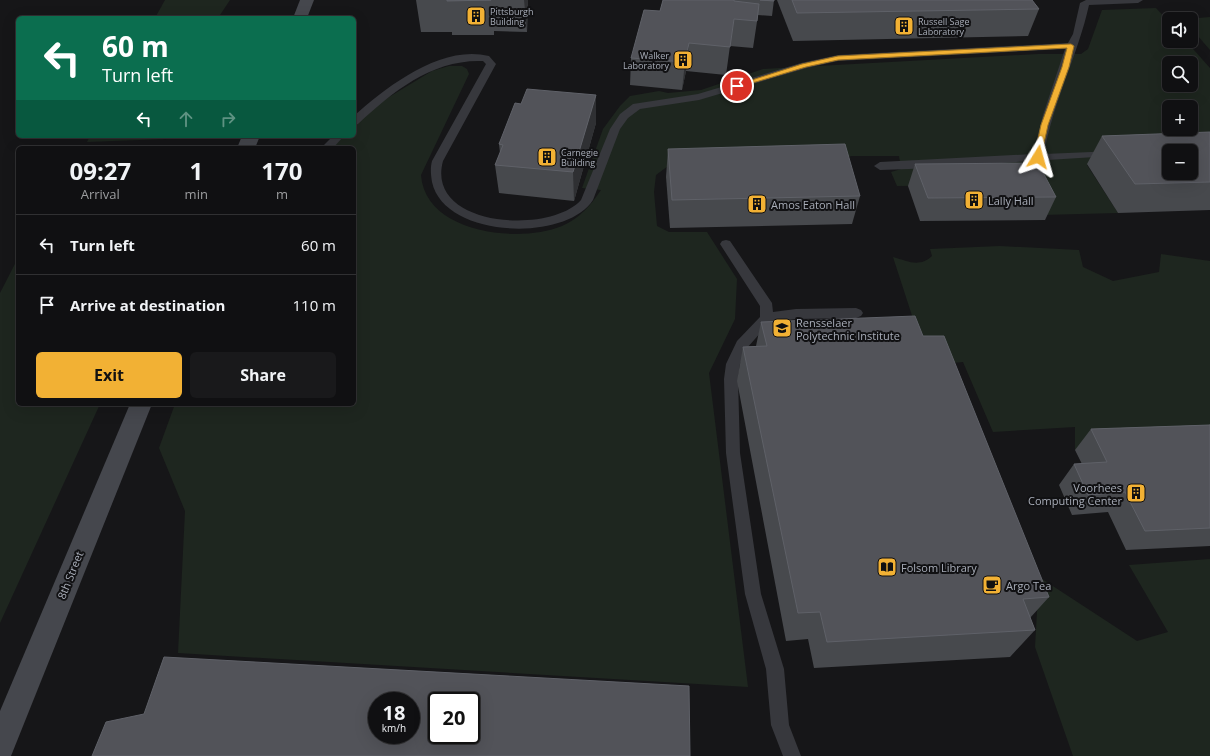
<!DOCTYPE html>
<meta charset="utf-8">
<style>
:root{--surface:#101012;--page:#19191b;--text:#f1f3f6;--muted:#9c9d9f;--line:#303032;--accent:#f2b134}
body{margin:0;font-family:"Open Sans",sans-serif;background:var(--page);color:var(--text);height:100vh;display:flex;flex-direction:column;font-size:15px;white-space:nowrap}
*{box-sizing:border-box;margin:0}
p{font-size:13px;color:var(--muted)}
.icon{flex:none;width:22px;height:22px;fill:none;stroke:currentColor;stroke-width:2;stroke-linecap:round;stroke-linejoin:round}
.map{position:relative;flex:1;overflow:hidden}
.drawer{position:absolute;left:16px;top:146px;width:340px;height:260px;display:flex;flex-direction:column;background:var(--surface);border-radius:6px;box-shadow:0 4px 16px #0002,0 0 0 1px var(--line)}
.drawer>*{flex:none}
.guide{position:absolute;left:16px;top:16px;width:340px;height:122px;border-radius:6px;box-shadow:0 4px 16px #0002,0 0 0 1px var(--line);background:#0b6e4f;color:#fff;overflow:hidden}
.buttons{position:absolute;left:1162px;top:12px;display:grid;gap:8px}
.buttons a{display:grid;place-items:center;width:36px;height:36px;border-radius:6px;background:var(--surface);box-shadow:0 4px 16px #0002,0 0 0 1px var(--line);font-size:20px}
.speed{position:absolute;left:368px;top:692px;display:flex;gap:8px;font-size:20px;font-weight:700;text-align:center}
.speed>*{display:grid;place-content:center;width:52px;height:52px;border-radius:50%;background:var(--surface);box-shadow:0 4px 16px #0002,0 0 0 1px var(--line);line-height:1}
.speed small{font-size:10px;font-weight:400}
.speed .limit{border:2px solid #111;border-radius:6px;background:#fff;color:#111}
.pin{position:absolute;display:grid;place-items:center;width:34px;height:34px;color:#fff;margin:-17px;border:2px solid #fff;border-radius:50%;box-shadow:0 1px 4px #0007}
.me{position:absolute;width:44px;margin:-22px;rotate:8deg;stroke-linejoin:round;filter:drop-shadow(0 0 3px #0008)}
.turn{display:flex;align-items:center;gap:14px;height:84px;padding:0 20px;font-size:18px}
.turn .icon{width:52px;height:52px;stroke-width:2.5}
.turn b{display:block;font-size:28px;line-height:34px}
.lanes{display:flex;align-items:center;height:38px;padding:0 20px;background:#0003;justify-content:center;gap:20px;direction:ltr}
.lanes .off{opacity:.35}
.eta{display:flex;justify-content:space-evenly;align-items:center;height:68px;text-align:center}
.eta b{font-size:24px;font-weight:700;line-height:28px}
.button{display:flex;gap:8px;margin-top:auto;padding:8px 20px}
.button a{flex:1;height:46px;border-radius:6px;background:var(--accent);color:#111;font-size:16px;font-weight:700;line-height:46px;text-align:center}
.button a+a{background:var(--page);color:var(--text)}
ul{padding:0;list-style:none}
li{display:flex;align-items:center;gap:12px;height:60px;padding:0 20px;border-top:1px solid var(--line)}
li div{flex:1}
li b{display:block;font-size:15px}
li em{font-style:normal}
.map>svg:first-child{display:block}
</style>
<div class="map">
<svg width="1210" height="756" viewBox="0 0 1210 756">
<rect width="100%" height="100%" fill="#161618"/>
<g fill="#1e261f" fill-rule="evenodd">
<polygon points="165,0 230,0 218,18 155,18"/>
<path d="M 1156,8 L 1169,22 L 1169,41 L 1186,41 L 1210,68 L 1210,160 L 1191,151 L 1169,151 L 1087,165 L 1118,213 L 1042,215 L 1027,185 L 897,186 L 891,172 L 901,169 L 899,156 L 851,156 L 834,165 L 668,166 L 656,175 L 654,192 L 657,226 L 669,232 L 707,232 L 737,279 L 735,319 L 709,373 L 748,687 L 178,653 L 185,511 L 159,448 L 175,404 L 354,404 L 354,148 L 332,148 L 344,136 L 354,136 L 354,126 L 371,108 L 432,71 L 449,66 L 462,66 L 467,69 L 469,74 L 421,175 C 425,233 518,244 562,226 C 579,219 591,205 601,190 L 582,188 L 603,129 L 620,106 L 630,96 L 659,91 L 668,93 L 701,90 L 763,69 L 1038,54 L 1081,54 L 1088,49 L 1102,10 ZM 1169,63 L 1191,63 L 1191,85 L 1169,85 ZM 1169,107 L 1191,107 L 1191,129 L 1169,129 Z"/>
<polygon points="1210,17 1210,50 1191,28 1191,23 1199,18"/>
<polygon points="90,136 167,136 166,139 87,142"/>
<path d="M 1000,246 L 1079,250 L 1083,267 L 1113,281 L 1159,272 L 1161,254 L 1210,261 L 1210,445 L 1075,450 L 1075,427 L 993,432 L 963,362 L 943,364 L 934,344 L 917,331 L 893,257 C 908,261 919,268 932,256 L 930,249 Z"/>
<polygon points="18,258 18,404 100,404 0,623 0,293"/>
<polygon points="1210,559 1210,756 1073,756 1035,647 1039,577 1137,641 1168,632 1129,565"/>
</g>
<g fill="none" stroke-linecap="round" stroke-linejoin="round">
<g fill="#37383d" fill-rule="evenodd">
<path d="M 1086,0 L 1143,0 L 1138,3 L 1089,5 C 1078,55 1053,102 1044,154 L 1115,151 L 1117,153 L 1111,156 L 909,169 L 880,170 L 874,166 L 880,162 L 1033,154 L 1043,115 L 1065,49 L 838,61 L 807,68 L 699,100 L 640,109 L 628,118 L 620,129 L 593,200 C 565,243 444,238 432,182 C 431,175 430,169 432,161 L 486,64 L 483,61 C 433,59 393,91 358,124 L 354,125 L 354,116 C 387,86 442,44 489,56 L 496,64 L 443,161 C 425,227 550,235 581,200 L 610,129 L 620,114 L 633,104 L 698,94 L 801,63 L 838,55 L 1068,43 L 1073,34 L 1080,3 Z"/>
<polygon points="333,136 344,136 333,148 321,148"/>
<polygon points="726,240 730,241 772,303 773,312 796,309 856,308 861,310 863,313 861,316 856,318 796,319 770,322 747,348 740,364 738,379 740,453 761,594 784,669 789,725 801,756 783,756 771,725 766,669 745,594 726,453 724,379 726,364 737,341 760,317 760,306 720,244 722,241"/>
</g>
<g fill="#45474d" fill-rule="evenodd">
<polygon points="300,0 314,0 307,18 293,18"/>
<polygon points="242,136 260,136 255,148 237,148"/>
<polygon points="130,404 152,404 11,756 0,756 0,711"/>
</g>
</g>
<g fill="#47494d">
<polygon points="416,0 528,0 527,32 494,31 494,35 452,35 452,32 421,32"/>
<polygon points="663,0 774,0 772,16 758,15 753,48 730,46 726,75 686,71 682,90 630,85 631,58 660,11"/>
<polygon points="777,0 1032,0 1039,9 1028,36 793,41"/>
<polygon points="596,95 596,123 574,201 499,193 495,165 500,153 499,144 521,104"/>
<polygon points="1210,132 1210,210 1118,213 1087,164 1102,136"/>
<polygon points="668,149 860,196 852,224 670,228 666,177"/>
<polygon points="915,164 1056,197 1045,220 920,221 908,186"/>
<polygon points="761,322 923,336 1049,597 1030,618 1035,630 1010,657 814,668 808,639 786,641 737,381 743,347 756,346"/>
<polygon points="1210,424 1210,546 1126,550 1108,512 1072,515 1059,485 1074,464 1082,464 1075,450 1091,429 1209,425"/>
</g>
<g fill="#2f3033">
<polygon points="524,0 528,0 527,32"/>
<polygon points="689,43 686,71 682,90 685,62"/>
<polygon points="596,95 596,123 574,201 573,172"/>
</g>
<g fill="#525359" stroke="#5f6168" fill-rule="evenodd">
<polygon points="447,0 491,0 447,1"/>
<polygon points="663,0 734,0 734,1 759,4 757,21 734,19 730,47 689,43 685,62 631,58 644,10 660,11"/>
<polygon points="760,0 774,0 774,1"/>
<polygon points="792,0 1032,0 1039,9 797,13"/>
<polygon points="527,89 596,95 573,172 495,165 503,145 499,144 515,103 521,104"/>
<path d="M 1210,132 L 1210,182 L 1135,184 L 1102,136 ZM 1169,151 L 1191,151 L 1191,173 L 1169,173 Z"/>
<polygon points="845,144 860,196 672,200 668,149"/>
<polygon points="1038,163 1056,197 928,198 915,164"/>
<polygon points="915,316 923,336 944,336 1049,597 1023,599 1035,630 827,642 820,612 798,613 743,347 767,346 761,322"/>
<polygon points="1210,425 1210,528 1145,531 1125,492 1088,495 1074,464 1107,462 1091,429"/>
<path d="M 164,657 L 689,686 L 690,756 L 92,756 L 106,722 L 144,714 ZM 377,701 L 411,701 L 411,735 L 377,735 ZM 437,701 L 471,701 L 471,735 L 437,735 Z"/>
</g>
<polygon fill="#f2b134" stroke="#9d7322" points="1071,44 1074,46 1069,67 1048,125 1041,157 1038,159 1034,157 1041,125 1062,67 1067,48 838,60 806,67 739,87 733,86 802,64 838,56"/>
<defs>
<g id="building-square" transform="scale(1)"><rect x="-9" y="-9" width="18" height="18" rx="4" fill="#f2b134" stroke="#111113"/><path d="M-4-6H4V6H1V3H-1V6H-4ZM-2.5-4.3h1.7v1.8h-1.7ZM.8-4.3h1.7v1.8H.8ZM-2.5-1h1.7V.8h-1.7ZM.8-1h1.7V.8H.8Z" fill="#111"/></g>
<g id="university-square" transform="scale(1)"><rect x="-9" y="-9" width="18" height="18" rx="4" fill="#f2b134" stroke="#111113"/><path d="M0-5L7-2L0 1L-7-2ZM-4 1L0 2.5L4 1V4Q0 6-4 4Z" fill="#111"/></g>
<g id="library-square" transform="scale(1)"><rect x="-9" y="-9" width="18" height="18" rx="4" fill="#f2b134" stroke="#111113"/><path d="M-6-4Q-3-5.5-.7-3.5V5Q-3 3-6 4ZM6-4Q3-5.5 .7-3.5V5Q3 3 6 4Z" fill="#111"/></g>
<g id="cafe-square" transform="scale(1)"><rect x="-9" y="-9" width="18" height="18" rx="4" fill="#f2b134" stroke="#111113"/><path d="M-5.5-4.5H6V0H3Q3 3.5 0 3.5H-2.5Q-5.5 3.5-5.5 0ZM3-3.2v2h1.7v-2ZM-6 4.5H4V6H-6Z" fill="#111"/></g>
</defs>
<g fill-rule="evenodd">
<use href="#building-square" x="476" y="16"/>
<use href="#building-square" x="904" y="26"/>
<use href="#building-square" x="683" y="60"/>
<use href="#building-square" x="547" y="157"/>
<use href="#building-square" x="974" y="200"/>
<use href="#building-square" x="757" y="204"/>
<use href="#university-square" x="782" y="328"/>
<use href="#building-square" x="1136" y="493"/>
<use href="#library-square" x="887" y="567"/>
<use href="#cafe-square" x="992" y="585"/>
</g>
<g text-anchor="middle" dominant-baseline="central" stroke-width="4" stroke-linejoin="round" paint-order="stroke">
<g font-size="9" fill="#a8adb8" stroke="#111113" text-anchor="start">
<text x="490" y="11">Pittsburgh<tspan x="490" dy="10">Building</tspan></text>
<text x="918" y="21">Russell Sage<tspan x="918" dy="10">Laboratory</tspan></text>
<text x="669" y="55" text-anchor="end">Walker<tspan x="669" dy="10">Laboratory</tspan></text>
<text x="561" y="152">Carnegie<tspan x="561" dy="10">Building</tspan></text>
</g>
<g font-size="11" fill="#a8adb8" stroke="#111113" text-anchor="start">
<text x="988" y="200">Lally Hall</text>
<text x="771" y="204">Amos Eaton Hall</text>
<text x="796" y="322">Rensselaer<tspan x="796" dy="13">Polytechnic Institute</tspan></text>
<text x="1122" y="487" text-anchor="end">Voorhees<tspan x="1122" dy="13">Computing Center</tspan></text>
<text x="901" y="567">Folsom Library</text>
<text x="1006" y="585">Argo Tea</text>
</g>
<g font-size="11" fill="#a8adb8" stroke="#111113">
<text transform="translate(70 575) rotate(-68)">8th Street</text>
</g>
</g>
</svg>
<div class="buttons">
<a><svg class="icon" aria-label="sound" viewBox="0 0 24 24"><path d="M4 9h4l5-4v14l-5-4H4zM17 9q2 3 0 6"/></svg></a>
<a><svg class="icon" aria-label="search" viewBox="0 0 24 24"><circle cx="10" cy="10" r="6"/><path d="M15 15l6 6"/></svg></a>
<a>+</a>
<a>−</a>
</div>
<div class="speed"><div>18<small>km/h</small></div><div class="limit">20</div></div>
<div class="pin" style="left:737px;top:86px;background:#d93025"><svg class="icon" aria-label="arrive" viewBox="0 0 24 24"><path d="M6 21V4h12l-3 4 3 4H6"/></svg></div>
<svg class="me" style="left:1038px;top:157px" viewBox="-20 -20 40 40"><path d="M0-17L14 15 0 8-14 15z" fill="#f2b134" stroke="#fff" stroke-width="4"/></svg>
<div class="guide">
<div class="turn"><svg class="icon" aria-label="left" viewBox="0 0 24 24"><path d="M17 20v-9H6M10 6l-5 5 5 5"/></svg><div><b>60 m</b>Turn left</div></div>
<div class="lanes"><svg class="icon" aria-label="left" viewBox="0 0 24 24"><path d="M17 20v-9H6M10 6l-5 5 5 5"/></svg><svg class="icon off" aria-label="ahead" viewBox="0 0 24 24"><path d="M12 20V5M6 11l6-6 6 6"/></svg><svg class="icon off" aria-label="right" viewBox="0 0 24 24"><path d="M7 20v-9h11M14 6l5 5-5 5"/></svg></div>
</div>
<section class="drawer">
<div class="eta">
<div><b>09:27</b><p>Arrival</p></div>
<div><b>1</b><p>min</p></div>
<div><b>170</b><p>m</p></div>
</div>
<ul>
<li><svg class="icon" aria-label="left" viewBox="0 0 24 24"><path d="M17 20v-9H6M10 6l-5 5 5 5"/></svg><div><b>Turn left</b></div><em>60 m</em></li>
<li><svg class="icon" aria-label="arrive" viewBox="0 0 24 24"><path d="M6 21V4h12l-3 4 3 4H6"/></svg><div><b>Arrive at destination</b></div><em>110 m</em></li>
</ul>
<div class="button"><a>Exit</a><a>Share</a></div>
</section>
</div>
